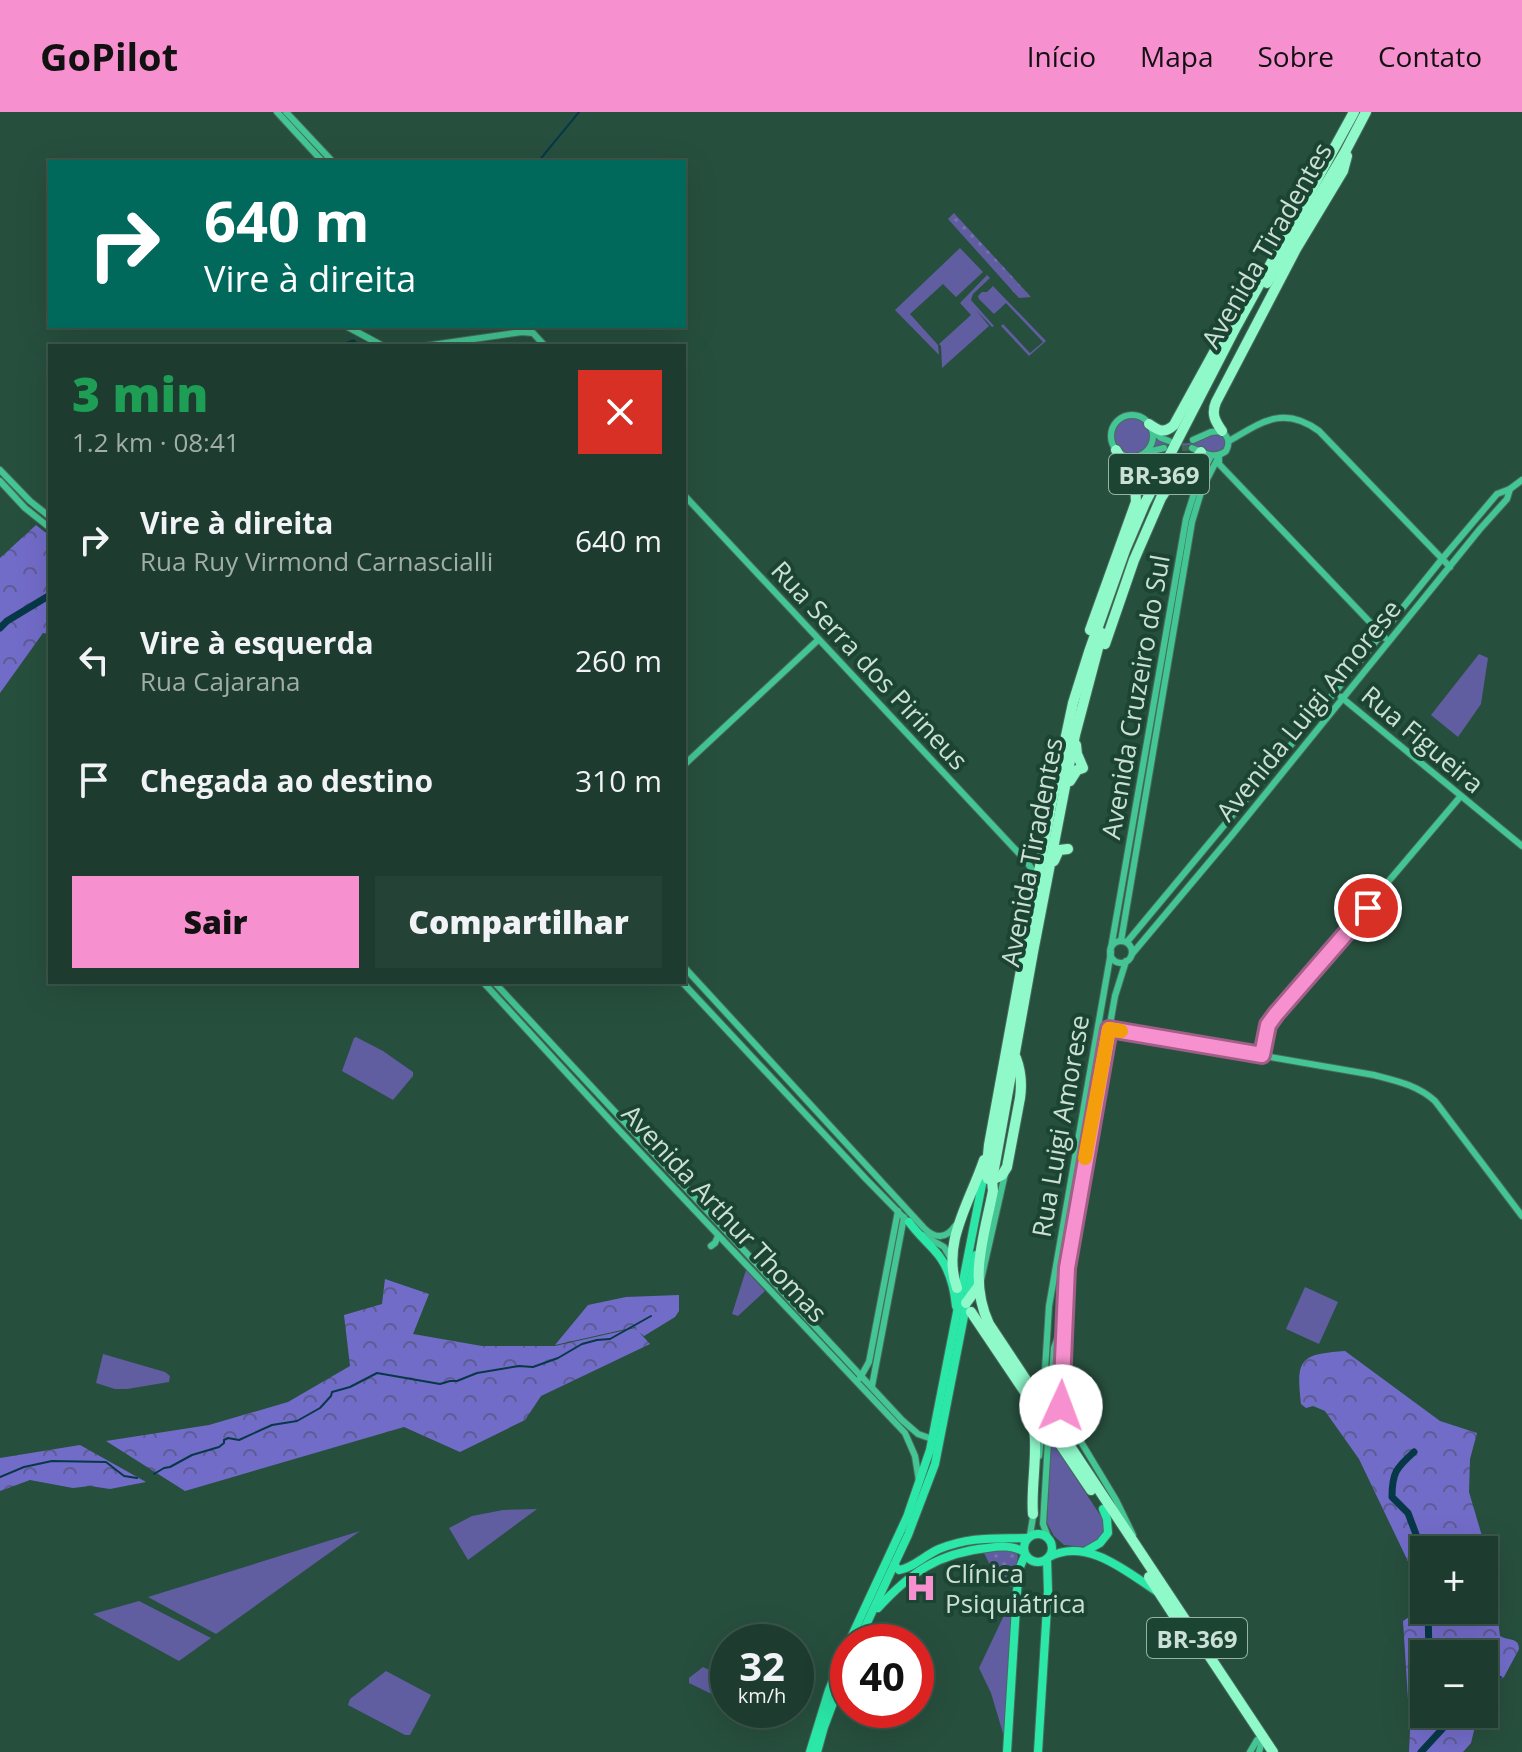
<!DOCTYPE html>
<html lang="pt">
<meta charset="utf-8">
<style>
:root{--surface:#1d3b2e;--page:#254236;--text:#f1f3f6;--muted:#a0adaa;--line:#3b554a;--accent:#f790ce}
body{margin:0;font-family:"Open Sans",sans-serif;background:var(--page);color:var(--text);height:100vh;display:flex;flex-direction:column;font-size:30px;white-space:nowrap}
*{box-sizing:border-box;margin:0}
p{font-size:26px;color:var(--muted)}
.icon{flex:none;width:44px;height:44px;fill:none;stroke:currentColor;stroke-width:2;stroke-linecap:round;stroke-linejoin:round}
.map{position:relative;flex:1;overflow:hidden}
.panel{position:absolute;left:48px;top:232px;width:638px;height:640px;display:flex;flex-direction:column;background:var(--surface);border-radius:0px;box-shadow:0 8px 32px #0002,0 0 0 2px var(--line)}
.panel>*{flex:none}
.guide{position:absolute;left:48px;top:48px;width:638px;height:168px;border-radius:0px;box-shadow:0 8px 32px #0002,0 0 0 2px var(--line);background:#00695c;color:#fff;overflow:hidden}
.fabs{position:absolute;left:1410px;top:1424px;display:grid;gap:16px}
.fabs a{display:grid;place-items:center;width:88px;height:88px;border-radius:0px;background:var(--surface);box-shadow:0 8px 32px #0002,0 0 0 2px var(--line);font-size:40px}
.speed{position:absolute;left:710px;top:1512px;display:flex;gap:16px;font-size:40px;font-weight:700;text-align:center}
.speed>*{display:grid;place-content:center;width:104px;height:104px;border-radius:50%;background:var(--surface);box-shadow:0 8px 32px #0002,0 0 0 2px var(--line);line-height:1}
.speed small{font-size:20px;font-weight:400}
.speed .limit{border:12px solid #d22;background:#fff;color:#111}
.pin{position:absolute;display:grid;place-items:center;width:68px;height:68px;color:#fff;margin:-34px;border:4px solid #fff;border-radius:50%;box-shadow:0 2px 8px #0007}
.me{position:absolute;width:88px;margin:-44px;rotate:2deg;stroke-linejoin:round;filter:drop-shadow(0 0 6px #0008)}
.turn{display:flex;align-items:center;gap:28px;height:168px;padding:0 24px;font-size:36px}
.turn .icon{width:104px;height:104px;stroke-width:2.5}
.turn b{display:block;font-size:56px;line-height:68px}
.round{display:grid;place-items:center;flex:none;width:84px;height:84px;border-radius:0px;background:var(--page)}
.overview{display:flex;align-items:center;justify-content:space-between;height:136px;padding:0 24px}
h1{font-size:48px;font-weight:800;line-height:60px;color:#1e9e55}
.cta{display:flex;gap:16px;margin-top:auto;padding:16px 24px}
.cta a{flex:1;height:92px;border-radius:0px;background:var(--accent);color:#111;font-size:32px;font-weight:800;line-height:92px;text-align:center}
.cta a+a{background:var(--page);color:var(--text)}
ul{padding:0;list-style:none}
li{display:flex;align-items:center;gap:24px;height:120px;padding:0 24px}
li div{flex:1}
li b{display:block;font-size:30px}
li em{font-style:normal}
header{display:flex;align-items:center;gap:48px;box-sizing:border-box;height:112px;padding:0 40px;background:var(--accent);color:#111}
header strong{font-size:38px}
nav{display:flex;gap:44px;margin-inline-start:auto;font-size:28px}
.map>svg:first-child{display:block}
</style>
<header>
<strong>GoPilot</strong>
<nav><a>Início</a><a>Mapa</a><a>Sobre</a><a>Contato</a></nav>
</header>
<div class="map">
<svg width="1522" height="1640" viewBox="0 0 1522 1640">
<defs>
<pattern id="forest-crowns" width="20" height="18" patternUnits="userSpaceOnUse" patternTransform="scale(2)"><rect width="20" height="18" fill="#726cc9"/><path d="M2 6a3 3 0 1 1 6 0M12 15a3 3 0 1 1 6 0" fill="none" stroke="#5d5c92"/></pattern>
<pattern id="garden-dots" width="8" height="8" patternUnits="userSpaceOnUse" patternTransform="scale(2)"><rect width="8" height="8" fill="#605da1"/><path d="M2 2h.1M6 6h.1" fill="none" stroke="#7574ad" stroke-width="1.8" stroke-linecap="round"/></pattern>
</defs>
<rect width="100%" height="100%" fill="#274f3e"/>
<g fill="#605da1">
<polygon points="960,136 983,160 956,185 943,172 910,202 938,233 939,243 895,198"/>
<polygon points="987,163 990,166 973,182 971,188 994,214 992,215 976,198 989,214 942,256 941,234 939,232 971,203 960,191"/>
<polygon points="993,174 1046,229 1029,244 1001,214 1003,212 1030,241 1043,230 1006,191 994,202 979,187 978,184 982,180 987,180"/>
<circle cx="1132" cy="324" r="18"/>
<path d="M 1219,322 C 1226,326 1228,333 1221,339 L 1211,341 L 1193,333 L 1154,335 L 1157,325 C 1169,332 1185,333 1199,329 C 1206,326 1211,323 1219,322 Z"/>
<polygon points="1159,345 1143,382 1138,366 1130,352"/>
<polygon points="1479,542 1488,546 1481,592 1458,625 1431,603"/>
<polygon points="356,925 383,939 413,960 413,964 393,988 342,959 354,926"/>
<polygon points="746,1158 765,1179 738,1204 732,1202"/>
<polygon points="1305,1175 1338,1190 1319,1232 1286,1217"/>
<polygon points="103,1242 165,1260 170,1264 169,1270 127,1277 115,1277 96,1271"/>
<polygon points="1051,1328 1104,1409 1104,1420 1097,1430 1083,1435 1064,1433 1054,1424 1047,1411"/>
<polygon points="537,1397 468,1448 449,1416 472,1404 503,1398"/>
<polygon points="360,1419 216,1522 148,1485"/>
<polygon points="139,1489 211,1526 179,1549 93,1502"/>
<polygon points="1006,1499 1012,1502 1005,1628 991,1581 979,1556"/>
<polygon points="703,1555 728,1567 728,1590 689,1571 689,1566"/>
<polygon points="386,1559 431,1583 410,1623 405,1623 348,1593 350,1587"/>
</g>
<g fill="url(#forest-crowns)" fill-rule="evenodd">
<polygon points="36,413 50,424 50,522 43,521 0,581 0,446"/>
<polygon points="385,1167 429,1182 413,1222 482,1234 555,1234 635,1216 635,1215 555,1233 588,1193 626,1185 679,1183 679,1199 675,1205 644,1224 639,1220 650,1232 541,1284 525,1308 460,1340 404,1315 185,1379 106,1329 209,1313 288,1290 350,1254 344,1203 382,1192"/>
<path d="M 1345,1239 L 1440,1309 L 1477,1321 L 1470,1347 L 1469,1380 L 1492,1458 L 1500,1524 C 1508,1529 1519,1525 1519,1537 L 1504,1565 L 1484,1575 L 1484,1542 L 1424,1542 L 1424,1602 L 1478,1602 L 1471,1631 L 1463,1640 L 1409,1640 L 1410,1619 L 1403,1509 L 1412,1503 L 1414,1462 L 1359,1347 L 1325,1299 L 1313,1294 L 1306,1296 L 1301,1292 C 1296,1248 1299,1242 1345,1239 ZM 1484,1438 L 1484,1498 L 1424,1498 L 1424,1438 Z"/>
<polygon points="80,1333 146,1370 110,1377 90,1374 73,1376 30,1368 0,1379 0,1346"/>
</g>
<g fill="url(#garden-dots)">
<polygon points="954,101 1031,185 1019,186 948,107"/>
<polygon points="1013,1438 1016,1440 1018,1444 1013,1473 1011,1475 994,1461 984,1441 986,1439"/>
</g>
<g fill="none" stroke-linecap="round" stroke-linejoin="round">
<g stroke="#073847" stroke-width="2">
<polyline points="538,50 579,0"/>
<polyline points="357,215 358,214"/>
<polyline points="154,1362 164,1356 170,1355 192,1343 219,1335 224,1331 224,1328 228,1326 239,1328 272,1313 297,1309 320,1296 331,1284 332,1280 350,1275 377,1261 440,1272 450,1269 457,1269 477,1261 519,1254 533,1255 558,1246 582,1232 597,1228 610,1227 651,1204"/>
<polyline points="0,1365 24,1355 52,1349 106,1350 124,1364 137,1366"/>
<polyline points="1484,1576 1501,1565"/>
<polyline points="1448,1608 1460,1602"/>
</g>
<g stroke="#073847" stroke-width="7">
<polyline points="345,234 353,231"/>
<polyline points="0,516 7,509 50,483"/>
<path d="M 1414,1340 C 1396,1356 1392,1361 1392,1385 L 1408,1401 L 1417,1425 L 1424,1465"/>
<polyline points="1428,1498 1429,1542"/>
<polyline points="1421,1640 1445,1614 1448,1608 1445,1602"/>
</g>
<polyline stroke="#406555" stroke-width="6" stroke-dasharray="6 3" stroke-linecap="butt" points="1164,336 1192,336"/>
<g stroke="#486c5c" stroke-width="8">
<g id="secondary">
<polyline points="277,0 323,50"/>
<polyline points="286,0 333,50"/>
<polyline points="346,214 383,234"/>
<polyline points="425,234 522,220 533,221 545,234"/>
<circle cx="1132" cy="324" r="21"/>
<polyline points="1152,318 1161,326 1169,329"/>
<path d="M 1229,329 C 1262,310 1283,293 1319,319 L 1450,455"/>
<path d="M 1192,336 C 1204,341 1214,348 1226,339 C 1230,331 1229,326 1222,319 L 1211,320 L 1193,328"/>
<polyline points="1148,340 1164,336"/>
<polyline points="1219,347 1219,352 1385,526"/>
<polyline points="0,358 30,389 50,405"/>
<polyline points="0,369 25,396 50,416"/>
<polyline points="684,383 1027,750 1033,759 1035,768"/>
<polyline points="1341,585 1522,734"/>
<polyline points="684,653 818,528"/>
<polyline points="1121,829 1192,410 1202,377 1219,344"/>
<circle cx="1121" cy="840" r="11"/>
<polyline points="1127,830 1335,580 1442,447 1497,382 1510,377 1522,368"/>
<polyline points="1111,836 1186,407 1198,369 1211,344"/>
<polyline points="1132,842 1232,723 1480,417 1507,387 1510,377"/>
<polyline points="1126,849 1115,884 1067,1156 1060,1287 1063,1300 1116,1388 1133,1423"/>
<path d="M 684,855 L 924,1116 C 935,1127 946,1127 955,1114"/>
<polyline points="483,870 619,1018 905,1321 915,1344 919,1369"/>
<polyline points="494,870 902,1308 918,1322 932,1327"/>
<polyline points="682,870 866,1067 911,1113"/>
<path d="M 1109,917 L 1374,963 C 1397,969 1417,973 1435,989 L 1522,1104"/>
<polyline points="1262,943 1268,913 1276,902 1460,685"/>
<polyline points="923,1123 944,1135 950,1145"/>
<polyline points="711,1134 715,1131 718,1124"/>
<polyline points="981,1168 1005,1062"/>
<polyline points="860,1266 869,1250 898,1099"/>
<polyline points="872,1274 904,1105"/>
<polyline points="1044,1274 1049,1194 1111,840"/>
<polyline points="1050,1292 1054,1236 1062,1214"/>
<polyline points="1039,1344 1041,1324"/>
<polyline points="1030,1423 1034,1399"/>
<polyline points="1048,1425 1043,1412 1048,1329"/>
<polyline points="1250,1640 1257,1628 1263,1625"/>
<polyline points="1259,1640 1263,1625"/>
</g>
</g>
<g stroke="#486c5c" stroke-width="10">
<g id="primary">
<path d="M 909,1110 C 917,1121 926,1129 935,1139 C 949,1154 954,1174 956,1194"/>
<circle cx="1038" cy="1436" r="14"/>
<polyline points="1086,1439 1100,1431 1108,1421 1107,1407 1103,1397"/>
<path d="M 1049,1445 C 1086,1425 1126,1459 1156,1479"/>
<path d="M 894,1453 L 899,1458 C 913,1456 925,1443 939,1437 C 972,1424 994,1427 1028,1426"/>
<path d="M 878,1496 C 910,1461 938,1441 987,1436 C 1000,1434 1013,1433 1024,1440"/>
<polyline points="849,1530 907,1405 930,1338 985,1057"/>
<polyline points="858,1530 908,1423 935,1352 976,1143"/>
<polyline points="810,1640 829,1578 848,1532"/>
<polyline points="817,1640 824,1615 848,1551"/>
<polyline points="1007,1640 1017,1479 1020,1455 1025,1443"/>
<polyline points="1038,1640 1048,1479 1047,1447"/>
</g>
</g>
<g stroke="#486c5c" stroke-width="12">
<g id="highway">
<polyline points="1267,171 1345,40 1366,0"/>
<path d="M 1149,312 C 1159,319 1164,322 1174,313 L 1250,175"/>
<path d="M 1222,319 C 1215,309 1211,302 1216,290 L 1296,137 L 1343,59 L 1347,44"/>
<polyline points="1090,518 1136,390 1135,370 1116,338"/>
<polyline points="1105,532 1134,448 1161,386 1174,366 1186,361 1201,340"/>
<polyline points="1070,669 1077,658 1083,656 1077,642 1076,633"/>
<polyline points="1054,749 1059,738 1068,737"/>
<polyline points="992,1068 1033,840 1075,623 1102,521"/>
<path d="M 992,1068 L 1002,1063 L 1007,1055 L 1020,986 C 1022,972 1021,959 1016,946"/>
<path d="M 957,1176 C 941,1131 970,1090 984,1048"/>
<polyline points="966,1191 978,1175"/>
<polyline points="971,1200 1091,1378"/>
<path d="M 1027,1294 C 1043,1323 1030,1369 1033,1402"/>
<polyline points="1149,1465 1186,1522"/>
<path d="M 1273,1640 L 989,1212 C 968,1167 984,1125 993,1079 L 992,1068 L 988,1067 L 986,1063 L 989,1033 L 1051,694 L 1073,591 L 1089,540 L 1125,438 L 1145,391 L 1236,215 L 1354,0"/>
</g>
</g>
<use href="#secondary" stroke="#43c694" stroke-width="6"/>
<use href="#primary" stroke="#2be8a9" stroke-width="8"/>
<use href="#highway" stroke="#8ff9ca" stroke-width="10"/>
<g stroke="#486c5c" stroke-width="8" stroke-linecap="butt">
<g id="secondary-bridge">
<polyline points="1041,1324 1044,1274"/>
<polyline points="1048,1329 1050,1292"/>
</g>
</g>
<use href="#secondary-bridge" stroke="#43c694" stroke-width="6"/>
</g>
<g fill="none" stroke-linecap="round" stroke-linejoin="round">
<g stroke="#a15e86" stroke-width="20">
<polyline id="route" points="1061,1294 1067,1156 1109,917 1262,943 1268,913 1276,902 1368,796"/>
</g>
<use href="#route" stroke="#f790ce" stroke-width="14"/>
<polyline stroke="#f59e0b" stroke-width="14" points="1085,1046 1109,917 1121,919"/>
</g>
<defs>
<g id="hospital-bare" transform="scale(2.4)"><path d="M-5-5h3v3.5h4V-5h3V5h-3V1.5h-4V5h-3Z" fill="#f790ce" stroke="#1c4433" stroke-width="2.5" paint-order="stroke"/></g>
</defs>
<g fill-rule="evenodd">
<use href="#hospital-bare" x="921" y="1476"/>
</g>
<g text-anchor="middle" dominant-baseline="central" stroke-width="8" stroke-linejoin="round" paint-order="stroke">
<g fill="#1c4433" stroke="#96b1a5" stroke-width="2">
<rect x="1109" y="342" width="100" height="40" rx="6"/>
<rect x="1147" y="1506" width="100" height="40" rx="6"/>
</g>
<g font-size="24" font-weight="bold" fill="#cbe0d6">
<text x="1159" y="362">BR-369</text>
<text x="1197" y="1526">BR-369</text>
</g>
<g font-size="26" fill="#cbe0d6" stroke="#1c4433">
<text transform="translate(1266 133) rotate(-60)">Avenida Tiradentes</text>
<text transform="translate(870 553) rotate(47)">Rua Serra dos Pirineus</text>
<text transform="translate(1135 585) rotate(-80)">Avenida Cruzeiro do Sul</text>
<text transform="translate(1308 598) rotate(-51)">Avenida Luigi Amorese</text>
<text transform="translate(1423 627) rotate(40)">Rua Figueira</text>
<text transform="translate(1031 740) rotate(-79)">Avenida Tiradentes</text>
<text transform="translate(1060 1014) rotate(-80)">Rua Luigi Amorese</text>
<text transform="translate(725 1101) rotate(47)">Avenida Arthur Thomas</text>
</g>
<g font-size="26" fill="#cbe0d6" stroke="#1c4433" text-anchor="start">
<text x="945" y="1461">Clínica<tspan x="945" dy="30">Psiquiátrica</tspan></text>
</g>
</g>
</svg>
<div class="fabs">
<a>+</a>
<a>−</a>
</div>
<div class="speed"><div>32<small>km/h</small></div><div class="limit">40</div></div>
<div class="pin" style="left:1368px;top:796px;background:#d93025"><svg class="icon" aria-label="arrive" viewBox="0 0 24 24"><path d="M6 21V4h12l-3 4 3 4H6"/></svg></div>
<svg class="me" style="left:1061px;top:1294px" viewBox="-20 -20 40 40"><circle r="19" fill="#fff"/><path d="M0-13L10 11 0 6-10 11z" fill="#f790ce"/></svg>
<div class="guide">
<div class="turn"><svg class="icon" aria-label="right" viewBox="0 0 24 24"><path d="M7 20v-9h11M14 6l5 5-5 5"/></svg><div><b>640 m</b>Vire à direita</div></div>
</div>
<section class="panel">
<div class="overview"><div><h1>3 min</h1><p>1.2 km · 08:41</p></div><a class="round" style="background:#d93025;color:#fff"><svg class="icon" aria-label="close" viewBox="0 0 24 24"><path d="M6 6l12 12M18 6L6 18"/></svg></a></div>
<ul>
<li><svg class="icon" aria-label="right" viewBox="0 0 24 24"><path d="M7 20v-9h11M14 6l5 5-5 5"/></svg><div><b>Vire à direita</b><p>Rua Ruy Virmond Carnascialli</p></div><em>640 m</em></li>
<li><svg class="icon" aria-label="left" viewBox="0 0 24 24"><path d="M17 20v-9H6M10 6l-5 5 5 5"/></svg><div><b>Vire à esquerda</b><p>Rua Cajarana</p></div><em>260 m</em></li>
<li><svg class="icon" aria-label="arrive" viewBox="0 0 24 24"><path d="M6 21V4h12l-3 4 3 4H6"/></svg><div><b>Chegada ao destino</b></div><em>310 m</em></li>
</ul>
<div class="cta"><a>Sair</a><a>Compartilhar</a></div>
</section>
</div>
